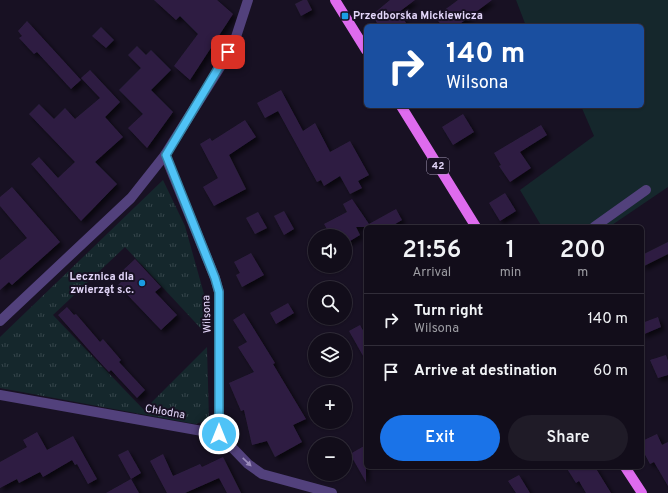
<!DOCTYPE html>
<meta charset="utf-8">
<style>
:root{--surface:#120d1a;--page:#1f1b27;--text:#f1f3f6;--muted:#9c9ca2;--line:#312d39;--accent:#1a73e8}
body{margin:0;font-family:Overpass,sans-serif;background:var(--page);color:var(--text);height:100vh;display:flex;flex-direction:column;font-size:15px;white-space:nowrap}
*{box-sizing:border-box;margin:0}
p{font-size:13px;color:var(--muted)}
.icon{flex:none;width:22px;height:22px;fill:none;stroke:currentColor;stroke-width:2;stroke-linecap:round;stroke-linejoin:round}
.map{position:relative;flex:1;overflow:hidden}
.drawer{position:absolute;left:364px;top:225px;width:280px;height:244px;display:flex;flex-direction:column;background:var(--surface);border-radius:6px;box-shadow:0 1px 3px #0004,0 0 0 1px var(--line)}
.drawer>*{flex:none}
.guide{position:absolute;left:364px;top:24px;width:280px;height:84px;border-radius:6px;box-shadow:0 1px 3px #0004,0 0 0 1px var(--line);background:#1a4fa0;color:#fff;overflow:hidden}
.buttons{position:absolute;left:308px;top:229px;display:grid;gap:8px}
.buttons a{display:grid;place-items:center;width:44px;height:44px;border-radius:50%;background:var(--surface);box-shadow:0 1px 3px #0004,0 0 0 1px var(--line);font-size:20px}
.pin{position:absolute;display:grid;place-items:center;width:34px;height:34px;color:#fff;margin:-17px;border-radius:8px;box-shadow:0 2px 6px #0006}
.me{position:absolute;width:44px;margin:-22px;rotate:0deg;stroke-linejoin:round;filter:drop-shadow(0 0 3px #0008)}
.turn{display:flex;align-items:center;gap:14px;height:84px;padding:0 16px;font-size:18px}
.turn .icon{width:52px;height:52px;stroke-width:2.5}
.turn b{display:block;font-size:28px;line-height:34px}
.eta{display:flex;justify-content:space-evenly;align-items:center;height:68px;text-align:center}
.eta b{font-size:24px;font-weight:600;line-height:28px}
.button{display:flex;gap:8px;margin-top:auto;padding:8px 16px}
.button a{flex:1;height:46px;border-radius:24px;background:var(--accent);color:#fff;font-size:16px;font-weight:600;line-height:46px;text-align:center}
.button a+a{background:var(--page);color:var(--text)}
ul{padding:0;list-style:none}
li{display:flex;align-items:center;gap:12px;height:52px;padding:0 16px;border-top:1px solid var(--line)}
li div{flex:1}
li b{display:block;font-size:15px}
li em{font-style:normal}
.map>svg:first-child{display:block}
</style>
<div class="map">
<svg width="668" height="493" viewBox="0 0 668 493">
<defs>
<pattern id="park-tufts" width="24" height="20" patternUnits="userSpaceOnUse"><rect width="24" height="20" fill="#15272c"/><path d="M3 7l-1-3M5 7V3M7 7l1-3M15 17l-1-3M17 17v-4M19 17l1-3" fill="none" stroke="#37464c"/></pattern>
<filter id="shadow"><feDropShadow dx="3.5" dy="3.5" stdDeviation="2" flood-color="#0009"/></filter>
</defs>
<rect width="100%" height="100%" fill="#181123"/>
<polygon fill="#15272c" points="516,0 668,0 668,187 609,227 542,227 520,190 594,136 581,106 642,106 642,26 526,26"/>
<polygon fill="url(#park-tufts)" points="163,180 185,226 204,294 206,334 125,247 53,315 144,410 207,347 209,420 195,424 0,388 0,337"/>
<g fill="#2f1f42" filter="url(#shadow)">
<polygon points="154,0 217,0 233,14 190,80 174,66 198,34 180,16 176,20"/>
<polygon points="303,0 307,0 312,10 301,16 295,4"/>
<polygon points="390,0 415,0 399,12 408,26 379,26 372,15"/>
<polygon points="458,0 492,0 457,26 442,26 435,17"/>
<polygon points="27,21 81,80 71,89 37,52 34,54 19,38 22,36 18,31"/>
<polygon points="101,27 114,40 106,48 92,36"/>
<polygon points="137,46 146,55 151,50 171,70 151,90 173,112 147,148 128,128 143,114 119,90 141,68 128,55"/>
<polygon points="90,70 120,102 105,117 123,137 95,162 117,184 81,221 31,164 39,157 58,178 75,162 29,114 39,104 54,119 65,108 75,119 100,98 81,78"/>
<polygon points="281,90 303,131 315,123 330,152 350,141 369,175 358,181 362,188 350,194 340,176 324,186 321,180 317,182 278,111 265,118 257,103"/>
<polygon points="463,114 474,132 453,145 442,127"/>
<polygon points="245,120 256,137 229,155 246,189 214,206 203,187 218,178 200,144 210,138 212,141"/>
<polygon points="541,125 547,135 520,152 531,168 510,182 499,166 501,165 494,153"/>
<polygon points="12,187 60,242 12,285 9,282 0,290 0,260 27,238 0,206 0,197"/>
<polygon points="505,193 516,211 500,221 489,203"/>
<polygon points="352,199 369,224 396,209 402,220 390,227 356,227 360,235 345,244 345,236 331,236 324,224 347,212 343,204"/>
<polygon points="284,211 294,229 284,235 274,216"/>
<polygon points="258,212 267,228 255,234 246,218"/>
<polygon points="668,242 668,254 642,267 642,255"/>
<polygon points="251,253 264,275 242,287 236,275 240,273 234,262"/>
<polygon points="135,259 161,287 155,292 177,315 161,330 118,285 124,279 119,274"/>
<polygon points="288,303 294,313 276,324 270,313"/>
<polygon points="67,307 74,315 76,314 100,342 103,339 121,360 119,362 145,390 137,398 111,370 109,372 96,358 58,315"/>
<polygon points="244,313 275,363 273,364 306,419 293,425 302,442 275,457 267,441 252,445 244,410 241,411 229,383 254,372 238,347 247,342 233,320"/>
<polygon points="658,317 661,327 642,335 642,323"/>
<polygon points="360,325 366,336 366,361 349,331"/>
<polygon points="666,355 668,361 668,375 658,378 650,360"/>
<polygon points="37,432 47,450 73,436 97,479 88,484 77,464 75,465 72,460 43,477 40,472 19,483 17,479 0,488 0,462 27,447 23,440"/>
<polygon points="657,434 662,445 668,442 668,486 654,462 650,464 642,449 642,441"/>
<polygon points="366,445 366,482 350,454"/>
<polygon points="128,450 141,473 131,479 118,455"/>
<polygon points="163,454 173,476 200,464 202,467 223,457 241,493 227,493 219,478 185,493 167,493 150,461"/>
<polygon points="566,467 595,467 611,493 586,493 579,481 576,483"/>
<polygon points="519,475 530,493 516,493 508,481"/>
<polygon points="131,479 139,493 106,493"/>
</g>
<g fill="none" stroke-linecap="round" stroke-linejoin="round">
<g stroke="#52417c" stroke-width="10">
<polyline points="165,155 215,278 219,292 219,434"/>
<polyline points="594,227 646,190"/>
<polyline points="0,321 131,198 165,155 222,64 235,40 248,0"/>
<polyline points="0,395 219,434 248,464 262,474 332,493"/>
</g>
<g stroke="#de6bee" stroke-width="10">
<polyline points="335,0 366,50"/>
<polyline points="401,106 476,227"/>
<polyline points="625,467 642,493"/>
</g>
</g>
<defs><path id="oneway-solid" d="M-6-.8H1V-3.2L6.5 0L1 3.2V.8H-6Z"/></defs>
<use fill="#9b8cbb" href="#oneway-solid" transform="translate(247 462) rotate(44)"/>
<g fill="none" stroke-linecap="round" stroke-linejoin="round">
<g stroke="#337fa1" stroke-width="10">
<polyline id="route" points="219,434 219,292 215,278 166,155 228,52"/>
</g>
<use href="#route" stroke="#4fc3f7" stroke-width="7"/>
</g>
<g fill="#1a9de3" stroke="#181123" stroke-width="1.5">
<rect x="341" y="12" width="8" height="8" rx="2"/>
<circle cx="142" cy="283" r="4"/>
</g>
<g text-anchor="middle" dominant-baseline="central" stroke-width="4" stroke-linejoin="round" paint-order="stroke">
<rect fill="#181123" stroke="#a79cba" stroke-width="1" x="427" y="158" width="22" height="16" rx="3"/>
<g font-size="10" font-weight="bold" fill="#e4d7fa">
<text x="438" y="166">42</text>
</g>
<g font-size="11" font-weight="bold" fill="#e4d7fa" stroke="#181123" text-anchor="start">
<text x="353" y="16">Przedborska Mickiewicza</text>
<text x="134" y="277" text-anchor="end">Lecznica dla<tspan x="134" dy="13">zwierząt s.c.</tspan></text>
</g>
<g font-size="11" fill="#e4d7fa" stroke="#181123">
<text transform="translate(207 314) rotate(-92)">Wilsona</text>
<text transform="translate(165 412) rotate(10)">Chłodna</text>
</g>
</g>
</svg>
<div class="buttons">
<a><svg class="icon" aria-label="sound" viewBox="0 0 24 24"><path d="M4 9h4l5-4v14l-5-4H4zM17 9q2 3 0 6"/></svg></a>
<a><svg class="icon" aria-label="search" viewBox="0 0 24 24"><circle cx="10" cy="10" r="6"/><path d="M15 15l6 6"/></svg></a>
<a><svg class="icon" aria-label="layers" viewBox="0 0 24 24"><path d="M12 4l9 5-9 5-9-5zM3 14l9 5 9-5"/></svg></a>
<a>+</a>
<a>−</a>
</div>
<div class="pin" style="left:228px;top:52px;background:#d93025"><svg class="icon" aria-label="arrive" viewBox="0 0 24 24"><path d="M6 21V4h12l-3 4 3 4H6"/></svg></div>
<svg class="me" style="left:219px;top:434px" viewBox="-20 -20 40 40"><circle r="17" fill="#4fc3f7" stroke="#fff" stroke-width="3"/><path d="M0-11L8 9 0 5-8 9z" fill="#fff"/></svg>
<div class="guide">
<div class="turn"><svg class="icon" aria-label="right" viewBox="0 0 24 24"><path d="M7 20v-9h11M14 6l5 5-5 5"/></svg><div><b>140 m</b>Wilsona</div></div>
</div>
<section class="drawer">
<div class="eta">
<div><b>21:56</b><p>Arrival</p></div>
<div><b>1</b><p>min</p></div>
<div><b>200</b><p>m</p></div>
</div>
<ul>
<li><svg class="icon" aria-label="right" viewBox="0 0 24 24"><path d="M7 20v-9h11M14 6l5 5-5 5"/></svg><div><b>Turn right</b><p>Wilsona</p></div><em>140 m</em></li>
<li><svg class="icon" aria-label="arrive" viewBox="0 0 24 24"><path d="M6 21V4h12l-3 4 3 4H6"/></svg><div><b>Arrive at destination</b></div><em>60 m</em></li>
</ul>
<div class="button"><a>Exit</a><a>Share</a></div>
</section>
</div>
